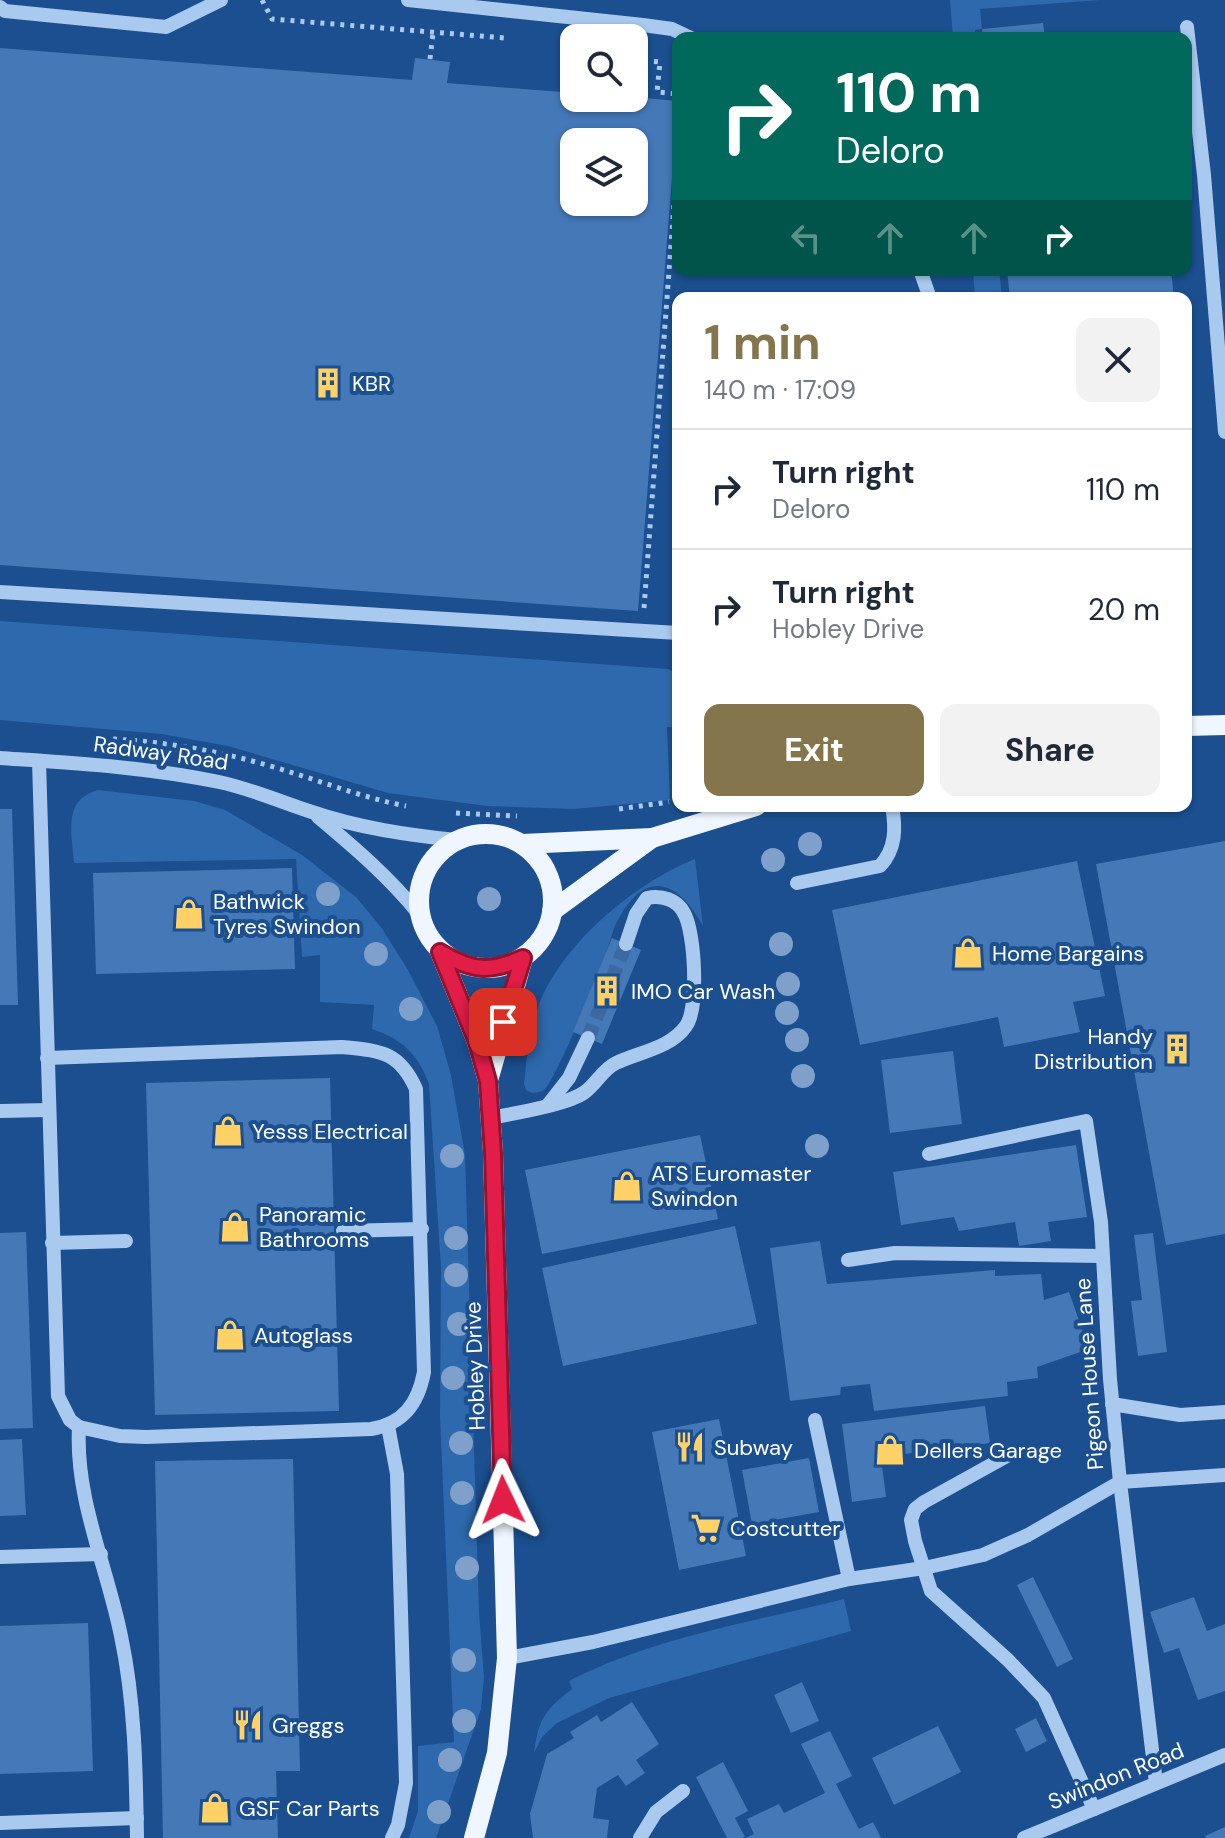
<!DOCTYPE html>
<meta charset="utf-8">
<style>
:root{--surface:#fff;--page:#f2f2f3;--text:#1f2937;--muted:#747a83;--line:#e0e1e3;--accent:#84754c}
body{margin:0;font-family:"DM Sans",sans-serif;background:var(--page);color:var(--text);height:100vh;display:flex;flex-direction:column;font-size:30px;white-space:nowrap}
*{box-sizing:border-box;margin:0}
p{font-size:26px;color:var(--muted)}
.icon{flex:none;width:44px;height:44px;fill:none;stroke:currentColor;stroke-width:2;stroke-linecap:round;stroke-linejoin:round}
.map{position:relative;flex:1;overflow:hidden}
.panel{position:absolute;left:672px;top:292px;width:520px;height:520px;display:flex;flex-direction:column;background:var(--surface);border-radius:16px;box-shadow:0 2px 6px #0004}
.panel>*{flex:none}
.banner{position:absolute;left:672px;top:32px;width:520px;height:244px;border-radius:16px;box-shadow:0 2px 6px #0004;background:#00695c;color:#fff;overflow:hidden}
.buttons{position:absolute;left:560px;top:24px;display:grid;gap:16px}
.buttons a{display:grid;place-items:center;width:88px;height:88px;border-radius:16px;background:var(--surface);box-shadow:0 2px 6px #0004;font-size:40px}
.pin{position:absolute;display:grid;place-items:center;width:68px;height:68px;color:#fff;margin:-34px;border-radius:16px;box-shadow:0 4px 12px #0006}
.me{position:absolute;width:88px;margin:-44px;rotate:358deg;stroke-linejoin:round;filter:drop-shadow(0 0 6px #0008)}
.turn{display:flex;align-items:center;gap:28px;height:168px;padding:0 32px;font-size:36px}
.turn .icon{width:104px;height:104px;stroke-width:2.5}
.turn b{display:block;font-size:56px;line-height:68px}
.lanes{display:flex;align-items:center;height:76px;padding:0 32px;background:#0003;justify-content:center;gap:40px;direction:ltr}
.lanes .off{opacity:.35}
.round{display:grid;place-items:center;flex:none;width:84px;height:84px;border-radius:16px;background:var(--page)}
.headline{display:flex;align-items:center;justify-content:space-between;height:136px;padding:0 32px}
h1{font-size:48px;font-weight:700;line-height:60px;color:var(--accent)}
.primary-button{display:flex;gap:16px;margin-top:auto;padding:16px 32px}
.primary-button a{flex:1;height:92px;border-radius:16px;background:var(--accent);color:#fff;font-size:32px;font-weight:700;line-height:92px;text-align:center}
.primary-button a+a{background:var(--page);color:var(--text)}
ul{padding:0;list-style:none}
li{display:flex;align-items:center;gap:24px;height:120px;padding:0 32px;border-top:2px solid var(--line)}
li div{flex:1}
li b{display:block;font-size:30px}
li em{font-style:normal}
.map>svg:first-child{display:block}
</style>
<div class="map">
<svg width="1225" height="1838" viewBox="0 0 1225 1838">
<rect width="100%" height="100%" fill="#1b4f8f"/>
<g fill="#2e69ad">
<polygon points="950,0 1100,0 980,9 982,29 975,30 975,38 953,38"/>
<polygon points="973,270 999,270 1002,298 975,298"/>
<polygon points="0,621 668,669 678,675 678,727 667,727 670,800 574,809 487,806 388,793 228,746 162,734 0,720"/>
<path d="M 98,790 L 194,801 L 225,810 L 302,855 L 356,897 L 381,927 L 408,970 L 437,1026 L 451,1075 L 465,1155 L 479,1613 L 484,1677 L 481,1709 L 436,1838 L 409,1838 L 418,1811 L 418,1746 L 454,1742 L 440,1416 L 441,1268 L 429,1084 C 418,1054 402,1039 372,1029 L 374,1005 L 320,1002 L 320,955 L 302,957 L 296,859 L 74,863 C 72,834 62,800 98,790 Z"/>
<path d="M 695,859 L 703,926 C 674,874 641,871 614,928 C 609,950 557,1079 544,1090 C 541,1092 535,1093 532,1093 L 526,1090 L 524,1084 C 527,1059 528,1034 537,1010 C 559,946 633,884 695,859 Z"/>
<path d="M 844,1599 L 851,1631 L 609,1698 L 557,1723 L 542,1737 L 534,1753 C 539,1718 544,1711 572,1689 L 569,1681 C 654,1637 753,1622 844,1599 Z"/>
</g>
<g fill="#4478b7" fill-rule="evenodd">
<polygon points="1043,23 1045,38 983,38 982,29"/>
<path d="M 0,48 L 412,80 L 415,58 L 450,62 L 447,83 L 574,93 L 574,98 L 634,97 L 678,101 L 638,611 L 0,565 ZM 574,142 L 634,142 L 634,202 L 574,202 Z"/>
<polygon points="1007,270 1171,270 1174,298 1010,298"/>
<polygon points="0,809 12,809 18,1005 0,1005"/>
<polygon points="1225,841 1225,1234 1166,1245 1096,864"/>
<polygon points="1077,861 1105,996 1073,1002 1080,1032 1004,1047 998,1017 860,1045 832,910"/>
<polygon points="292,868 295,969 96,974 93,873"/>
<polygon points="612,938 641,950 602,1044 573,1032"/>
<polygon points="953,1051 962,1124 890,1133 881,1060"/>
<polygon points="330,1078 339,1411 155,1415 146,1083"/>
<polygon points="700,1135 718,1219 542,1254 525,1170"/>
<polygon points="1076,1145 1087,1217 1048,1222 1051,1241 1019,1246 1015,1222 959,1231 954,1217 901,1225 893,1172"/>
<polygon points="735,1226 757,1324 563,1366 542,1268"/>
<polygon points="26,1232 33,1428 0,1429 0,1233"/>
<polygon points="1153,1233 1167,1352 1138,1356 1131,1301 1142,1300 1134,1235"/>
<polygon points="820,1241 827,1284 995,1270 995,1276 1041,1274 1044,1300 1069,1292 1089,1349 1037,1367 1038,1378 1007,1382 1008,1396 874,1411 870,1384 841,1387 840,1395 790,1401 770,1248"/>
<polygon points="985,1406 990,1443 881,1457 886,1497 852,1502 842,1424"/>
<polygon points="719,1419 746,1556 679,1570 652,1432"/>
<polygon points="22,1439 26,1515 0,1516 0,1440"/>
<polygon points="809,1458 819,1512 752,1524 742,1470"/>
<polygon points="293,1459 300,1771 276,1771 278,1838 163,1838 155,1461"/>
<polygon points="1033,1577 1073,1659 1057,1667 1017,1585"/>
<polygon points="1194,1597 1207,1631 1225,1624 1225,1691 1198,1700 1179,1648 1164,1653 1150,1612"/>
<polygon points="88,1623 93,1771 0,1774 0,1626"/>
<polygon points="802,1682 819,1721 791,1733 774,1695"/>
<polygon points="632,1702 659,1744 636,1760 645,1773 626,1786 618,1775 597,1788 593,1818 609,1820 607,1838 533,1838 530,1814 547,1754 574,1738 570,1732 597,1715 601,1722"/>
<polygon points="1036,1718 1047,1741 1026,1752 1015,1729"/>
<polygon points="938,1726 961,1772 894,1805 872,1758"/>
<polygon points="830,1731 852,1776 836,1784 859,1829 873,1822 881,1838 746,1838 754,1834 747,1819 779,1804 784,1813 825,1793 801,1744"/>
<polygon points="723,1762 748,1811 735,1818 745,1837 742,1838 727,1838 696,1777"/>
<polygon points="1225,1827 1225,1838 1206,1838 1205,1836"/>
</g>
<g fill="none" stroke-linecap="round" stroke-linejoin="round">
<polyline stroke="#3d69a0" stroke-width="14" stroke-dasharray="14 7" stroke-linecap="butt" points="588,1038 626,944"/>
<g stroke="#a9c9ee" stroke-width="5" stroke-dasharray="4 6" stroke-linecap="butt">
<polyline points="262,0 272,19 505,38"/>
<polyline points="430,59 433,33"/>
<polyline points="634,60 660,62 657,92 678,94"/>
<polyline points="644,608 678,150"/>
<path d="M 113,739 C 166,742 219,751 270,766 C 316,779 359,797 406,806"/>
<polyline points="619,809 669,802"/>
<polyline points="456,813 517,816"/>
</g>
<g stroke="#a9c9ee" stroke-width="14">
<polyline points="408,0 643,25 672,29 691,38"/>
<polyline points="0,7 5,11 166,27 221,0"/>
<polyline points="1187,27 1204,175 1225,432"/>
<polyline points="920,270 930,298"/>
<polyline points="0,592 678,633"/>
<path d="M 0,758 C 73,763 147,767 219,782 C 252,789 281,802 312,812 C 359,828 408,835 456,840"/>
<path d="M 39,761 L 58,1396 L 70,1420 L 79,1427 C 75,1499 107,1566 121,1636 C 135,1702 136,1771 137,1838"/>
<path d="M 318,817 C 355,848 389,877 419,914"/>
<path d="M 797,883 L 880,866 C 896,849 896,828 892,806"/>
<path d="M 47,1058 L 342,1047 C 380,1051 399,1051 416,1089 L 424,1372 C 418,1404 403,1424 371,1429 L 146,1437 L 120,1436 L 79,1427"/>
<polyline points="547,1106 569,1078 588,1038"/>
<polyline points="0,1111 48,1110"/>
<path d="M 491,1118 C 515,1113 567,1105 585,1092 C 597,1083 603,1069 616,1063 C 639,1052 671,1048 686,1026 C 699,1008 695,932 684,913 C 677,899 661,895 647,898 L 636,914 L 626,944"/>
<polyline points="929,1154 1086,1121 1101,1222 1110,1379 1120,1482 1156,1783"/>
<polyline points="343,1231 422,1229"/>
<polyline points="52,1243 126,1241"/>
<polyline points="848,1260 895,1253 1102,1256"/>
<polyline points="1112,1404 1180,1415 1225,1412"/>
<polyline points="815,1420 849,1579"/>
<polyline points="388,1426 397,1474 406,1783 398,1825 392,1838"/>
<polyline points="1007,1456 924,1502 915,1509 911,1520 915,1541 931,1591 1008,1660 1044,1698 1094,1809"/>
<polyline points="0,1557 101,1554"/>
<polyline points="507,1658 593,1642 849,1579 924,1568 983,1555 1028,1535 1120,1482 1225,1475"/>
<polyline points="0,1823 137,1818"/>
<polyline points="640,1838 656,1812 683,1791"/>
<polyline points="1024,1838 1225,1755"/>
</g>
<g stroke="#f0f6ff" stroke-width="20">
<polyline points="1186,726 1225,725"/>
<circle cx="486" cy="901" r="67"/>
<polyline points="522,844 652,838 756,806"/>
<polyline points="552,911 652,838"/>
<polyline points="440,952 477,1042 488,1081 493,1153 507,1658 497,1753 474,1838"/>
<polyline points="489,1077 523,958"/>
</g>
</g>
<g fill="#7ea0ca">
<circle cx="810" cy="844" r="12"/>
<circle cx="773" cy="860" r="12"/>
<circle cx="328" cy="894" r="12"/>
<circle cx="489" cy="899" r="12"/>
<circle cx="781" cy="944" r="12"/>
<circle cx="376" cy="954" r="12"/>
<circle cx="788" cy="984" r="12"/>
<circle cx="411" cy="1009" r="12"/>
<circle cx="787" cy="1013" r="12"/>
<circle cx="797" cy="1040" r="12"/>
<circle cx="803" cy="1076" r="12"/>
<circle cx="817" cy="1146" r="12"/>
<circle cx="452" cy="1156" r="12"/>
<circle cx="456" cy="1238" r="12"/>
<circle cx="456" cy="1275" r="12"/>
<circle cx="459" cy="1324" r="12"/>
<circle cx="453" cy="1378" r="12"/>
<circle cx="461" cy="1443" r="12"/>
<circle cx="462" cy="1493" r="12"/>
<circle cx="467" cy="1568" r="12"/>
<circle cx="464" cy="1660" r="12"/>
<circle cx="464" cy="1721" r="12"/>
<circle cx="450" cy="1760" r="12"/>
<circle cx="439" cy="1812" r="12"/>
</g>
<g fill="none" stroke-linecap="round" stroke-linejoin="round">
<g stroke="#92132f" stroke-width="20">
<path id="route" d="M 503,1022 L 523,958 C 489,973 472,971 440,952 L 477,1042 L 488,1081 L 493,1153 L 503,1500"/>
</g>
<use href="#route" stroke="#e11d48" stroke-width="14"/>
</g>
<defs>
<g id="building-bare" transform="scale(2.4)"><path d="M-4-6H4V6H1V3H-1V6H-4ZM-2.5-4.3h1.7v1.8h-1.7ZM.8-4.3h1.7v1.8H.8ZM-2.5-1h1.7V.8h-1.7ZM.8-1h1.7V.8H.8Z" fill="#ffd166" stroke="#1b4f8f" stroke-width="2.5" paint-order="stroke"/></g>
<g id="shop-bare" transform="scale(2.4)"><path d="M-5-2.5h2.3a2.7 3.5 0 0 1 5.4 0H5L5.5 6h-11ZM-1.5-2.5h3a1.5 2.3 0 0 0-3 0Z" fill="#ffd166" stroke="#1b4f8f" stroke-width="2.5" paint-order="stroke"/></g>
<g id="restaurant-bare" transform="scale(2.4)"><path d="M-5-6h1v4h1v-4h1v4h1v-4h1v5L-1.5 .5V6h-2V.5L-5-1ZM5-6V6H3V1.5H1.5Q1.5-4 5-6Z" fill="#ffd166" stroke="#1b4f8f" stroke-width="2.5" paint-order="stroke"/></g>
<g id="supermarket-bare" transform="scale(2.4)"><path d="M-6-5.5h2.5l.6 2H6L4.5 2H-2.5L-4.4-4H-6ZM-1.5 3.2a1.3 1.3 0 1 0 .1 0ZM3 3.2a1.3 1.3 0 1 0 .1 0Z" fill="#ffd166" stroke="#1b4f8f" stroke-width="2.5" paint-order="stroke"/></g>
</defs>
<g fill-rule="evenodd">
<use href="#building-bare" x="328" y="383"/>
<use href="#shop-bare" x="189" y="914"/>
<use href="#shop-bare" x="968" y="953"/>
<use href="#building-bare" x="607" y="991"/>
<use href="#building-bare" x="1177" y="1049"/>
<use href="#shop-bare" x="228" y="1131"/>
<use href="#shop-bare" x="627" y="1186"/>
<use href="#shop-bare" x="235" y="1227"/>
<use href="#shop-bare" x="230" y="1335"/>
<use href="#restaurant-bare" x="690" y="1447"/>
<use href="#shop-bare" x="890" y="1450"/>
<use href="#supermarket-bare" x="706" y="1528"/>
<use href="#restaurant-bare" x="248" y="1725"/>
<use href="#shop-bare" x="215" y="1808"/>
</g>
<g text-anchor="middle" dominant-baseline="central" stroke-width="8" stroke-linejoin="round" paint-order="stroke">
<g font-size="22" fill="#fff" stroke="#1b4f8f" text-anchor="start">
<text x="352" y="383">KBR</text>
<text x="213" y="901">Bathwick<tspan x="213" dy="25">Tyres Swindon</tspan></text>
<text x="992" y="953">Home Bargains</text>
<text x="631" y="991">IMO Car Wash</text>
<text x="1153" y="1036" text-anchor="end">Handy<tspan x="1153" dy="25">Distribution</tspan></text>
<text x="252" y="1131">Yesss Electrical</text>
<text x="651" y="1173">ATS Euromaster<tspan x="651" dy="25">Swindon</tspan></text>
<text x="259" y="1214">Panoramic<tspan x="259" dy="25">Bathrooms</tspan></text>
<text x="254" y="1335">Autoglass</text>
<text x="714" y="1447">Subway</text>
<text x="914" y="1450">Dellers Garage</text>
<text x="730" y="1528">Costcutter</text>
<text x="272" y="1725">Greggs</text>
<text x="239" y="1808">GSF Car Parts</text>
</g>
<g font-size="22" fill="#fff" stroke="#1b4f8f">
<text transform="translate(161 753) rotate(8)">Radway Road</text>
<text transform="translate(475 1366) rotate(-92)">Hobley Drive</text>
<text transform="translate(1089 1374) rotate(-94)">Pigeon House Lane</text>
<text transform="translate(1116 1776) rotate(-22)">Swindon Road</text>
</g>
</g>
</svg>
<div class="buttons">
<a><svg class="icon" aria-label="search" viewBox="0 0 24 24"><circle cx="10" cy="10" r="6"/><path d="M15 15l6 6"/></svg></a>
<a><svg class="icon" aria-label="layers" viewBox="0 0 24 24"><path d="M12 4l9 5-9 5-9-5zM3 14l9 5 9-5"/></svg></a>
</div>
<div class="pin" style="left:503px;top:1022px;background:#d93025"><svg class="icon" aria-label="arrive" viewBox="0 0 24 24"><path d="M6 21V4h12l-3 4 3 4H6"/></svg></div>
<svg class="me" style="left:503px;top:1500px" viewBox="-20 -20 40 40"><path d="M0-17L14 15 0 8-14 15z" fill="#e11d48" stroke="#fff" stroke-width="4"/></svg>
<div class="banner">
<div class="turn"><svg class="icon" aria-label="right" viewBox="0 0 24 24"><path d="M7 20v-9h11M14 6l5 5-5 5"/></svg><div><b>110 m</b>Deloro</div></div>
<div class="lanes"><svg class="icon off" aria-label="left" viewBox="0 0 24 24"><path d="M17 20v-9H6M10 6l-5 5 5 5"/></svg><svg class="icon off" aria-label="ahead" viewBox="0 0 24 24"><path d="M12 20V5M6 11l6-6 6 6"/></svg><svg class="icon off" aria-label="ahead" viewBox="0 0 24 24"><path d="M12 20V5M6 11l6-6 6 6"/></svg><svg class="icon" aria-label="right" viewBox="0 0 24 24"><path d="M7 20v-9h11M14 6l5 5-5 5"/></svg></div>
</div>
<section class="panel">
<div class="headline"><div><h1>1 min</h1><p>140 m · 17:09</p></div><a class="round"><svg class="icon" aria-label="close" viewBox="0 0 24 24"><path d="M6 6l12 12M18 6L6 18"/></svg></a></div>
<ul>
<li><svg class="icon" aria-label="right" viewBox="0 0 24 24"><path d="M7 20v-9h11M14 6l5 5-5 5"/></svg><div><b>Turn right</b><p>Deloro</p></div><em>110 m</em></li>
<li><svg class="icon" aria-label="right" viewBox="0 0 24 24"><path d="M7 20v-9h11M14 6l5 5-5 5"/></svg><div><b>Turn right</b><p>Hobley Drive</p></div><em>20 m</em></li>
</ul>
<div class="primary-button"><a>Exit</a><a>Share</a></div>
</section>
</div>
